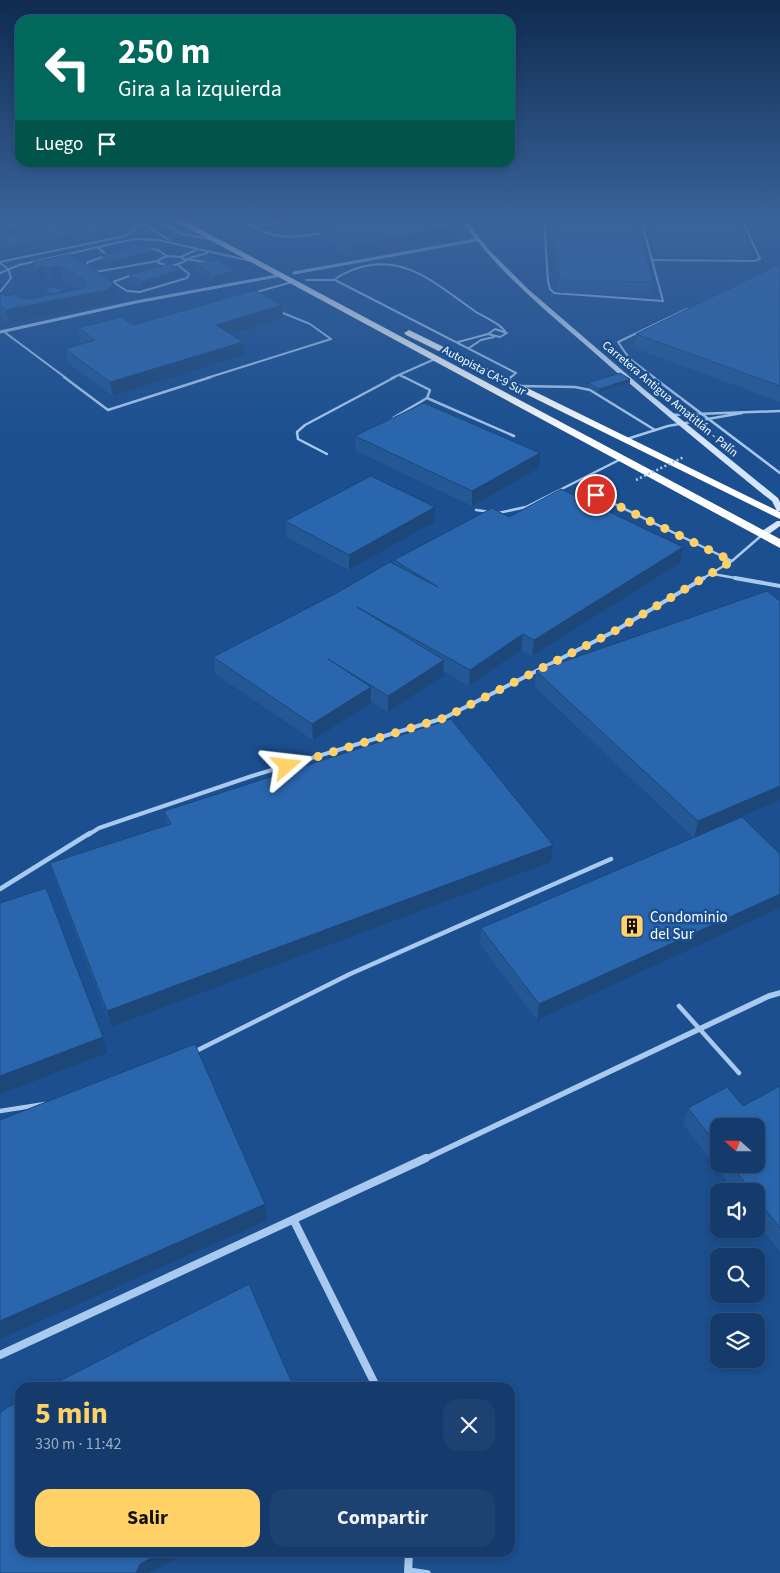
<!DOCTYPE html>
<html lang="es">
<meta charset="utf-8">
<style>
:root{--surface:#143b6b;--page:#1d4271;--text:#f1f3f6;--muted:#9dadc1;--line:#33557e;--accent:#ffd166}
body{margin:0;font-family:"Source Sans 3",sans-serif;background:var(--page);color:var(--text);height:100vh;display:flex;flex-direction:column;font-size:19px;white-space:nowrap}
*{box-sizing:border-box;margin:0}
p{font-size:16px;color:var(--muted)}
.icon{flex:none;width:28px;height:28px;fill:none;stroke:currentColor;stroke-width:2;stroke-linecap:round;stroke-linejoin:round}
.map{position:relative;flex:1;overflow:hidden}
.details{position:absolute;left:15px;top:1382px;width:500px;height:175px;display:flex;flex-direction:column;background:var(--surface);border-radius:15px;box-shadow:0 2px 8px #0003,0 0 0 1px var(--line)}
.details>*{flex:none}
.guide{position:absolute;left:15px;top:15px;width:500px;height:152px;border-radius:15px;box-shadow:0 2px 8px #0003,0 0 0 1px var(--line);background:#00695c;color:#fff;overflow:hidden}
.needle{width:32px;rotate:291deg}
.fabs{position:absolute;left:710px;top:1118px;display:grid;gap:10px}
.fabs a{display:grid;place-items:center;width:55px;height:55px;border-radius:10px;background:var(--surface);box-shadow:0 2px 8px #0003,0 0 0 1px var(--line);font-size:25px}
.pin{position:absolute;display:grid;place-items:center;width:42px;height:42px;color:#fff;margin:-21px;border:2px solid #fff;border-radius:50%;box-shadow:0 1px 5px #0007}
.me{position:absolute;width:55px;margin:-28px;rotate:73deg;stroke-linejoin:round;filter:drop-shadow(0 0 4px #0008)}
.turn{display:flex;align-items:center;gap:18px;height:105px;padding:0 20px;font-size:22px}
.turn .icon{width:65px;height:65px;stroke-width:2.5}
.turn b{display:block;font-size:35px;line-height:42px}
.then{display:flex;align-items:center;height:48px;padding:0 20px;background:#0003;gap:10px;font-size:19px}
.round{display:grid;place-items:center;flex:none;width:52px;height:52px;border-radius:15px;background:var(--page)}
.overview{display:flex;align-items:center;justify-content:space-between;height:85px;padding:0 20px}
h1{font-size:30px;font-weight:700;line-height:38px;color:var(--accent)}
.cta{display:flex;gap:10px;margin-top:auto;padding:10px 20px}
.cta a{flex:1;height:58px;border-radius:15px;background:var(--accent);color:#111;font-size:20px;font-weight:700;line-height:58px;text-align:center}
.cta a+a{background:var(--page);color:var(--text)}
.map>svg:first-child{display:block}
</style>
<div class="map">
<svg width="780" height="1573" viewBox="0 0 780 1573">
<rect width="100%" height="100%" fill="#1b4f8f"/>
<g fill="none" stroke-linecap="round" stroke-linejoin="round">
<g stroke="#a9c9ee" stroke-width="2">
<polyline points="137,220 169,240"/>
<polyline points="156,220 182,234 214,240"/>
<path d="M 241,220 C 273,240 288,239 324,233"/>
<polyline points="544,220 548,281 550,289 554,293 663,301 641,220"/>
<polyline points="90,225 112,220"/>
<polyline points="252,227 289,220"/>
<polyline points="97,247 108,256"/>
<polyline points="144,248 158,250 167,256"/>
<polygon points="167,256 181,257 186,261 172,266 158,263 160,259"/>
<polyline points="181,257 196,250"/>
<polyline points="190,258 207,253"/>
<polyline points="186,259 210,263"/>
<polyline points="652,260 754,261 760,259 742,220"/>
<polyline points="0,262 125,236 136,229 140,223"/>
<polyline points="0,263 8,269 11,278 0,292"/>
<polyline points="85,266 88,262 106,256"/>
<polyline points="95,272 158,261"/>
<polyline points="0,273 19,265 134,239 158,240 251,261"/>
<polyline points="132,275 113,282 127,291 140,292 187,278 189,274 178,265"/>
<polyline points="306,280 335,280 516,373 510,378"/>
<path d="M 335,280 C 338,275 348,272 355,269 C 404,251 438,286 476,312 C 486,318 498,322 505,331"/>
<polyline points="253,293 292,282"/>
<polyline points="278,311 310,324 331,339"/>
<polygon points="495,329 507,333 500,337 488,334"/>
<polyline points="3,331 66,378"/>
<polyline points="458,342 488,334"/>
<polyline points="469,348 481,340 494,337"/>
<polyline points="399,375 406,378"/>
<polyline points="207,378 331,339"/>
<polyline points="392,378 435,359"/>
<polyline points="655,378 629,358 618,342 687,309"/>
</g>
<g stroke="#a9c9ee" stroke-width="2.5">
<polyline points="64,377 108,410 211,377"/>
<polyline points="653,377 780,473"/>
<polyline points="507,381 511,377"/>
<polyline points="519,386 575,387 590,390 655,430"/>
<polyline points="427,398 514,436"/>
<polyline points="670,415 780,411"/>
<polyline points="393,418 427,398 430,390 404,377"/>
<polyline points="627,439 668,426 742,413"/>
<polyline points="327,454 298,439 297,432 305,425 395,377"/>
<polyline points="596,495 732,561"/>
<polyline points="476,510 491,512"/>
<polyline points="498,513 526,507 621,459"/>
<polyline points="713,574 741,579"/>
<polyline points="702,579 732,561 762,535"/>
</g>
<g stroke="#a9c9ee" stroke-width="4">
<polyline points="735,578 780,586"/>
<polyline points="88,835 99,828 252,776 444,718 613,632 704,578"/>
</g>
<g stroke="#a9c9ee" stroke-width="4.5">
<polyline points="0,889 90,833"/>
<polyline points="679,1006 739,1073"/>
<polyline points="194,1052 350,974 611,859"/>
<polyline points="0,1111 45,1104"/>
</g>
<polyline stroke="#a9c9ee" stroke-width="5.5" points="408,1570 428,1573"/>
<g stroke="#a9c9ee" stroke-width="3">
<polyline points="294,273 476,240"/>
<polyline points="0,332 136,302 282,275"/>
</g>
<polyline stroke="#a9c9ee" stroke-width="5.5" points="423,1160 769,996 780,993"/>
<g stroke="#a9c9ee" stroke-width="8">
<polyline points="294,1221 377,1388"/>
<polyline points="0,1355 426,1158"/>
<polyline points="408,1573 409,1552"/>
</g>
<g fill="#d6e6fa" fill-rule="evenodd">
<path d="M 461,220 L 466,220 L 488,249 L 528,289 L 645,390 L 778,498 L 780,502 L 780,511 L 777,511 L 772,501 L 764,495 C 702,445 641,394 581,341 C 538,304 494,267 461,220 Z"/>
<polygon points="777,521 780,521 780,526 765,537 759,537 759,533"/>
</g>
<g fill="#fff" fill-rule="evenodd">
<polygon points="173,220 183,220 780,539 780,548"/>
<polygon points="409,330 780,512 780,519 406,335 404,333"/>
</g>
<polyline stroke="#a9c9ee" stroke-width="2.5" stroke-dasharray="2 2.5" stroke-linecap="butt" points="636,480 684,457"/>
</g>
<g fill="#245895" fill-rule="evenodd">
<polygon points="0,220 49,220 50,222 72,240 55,245 36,232 36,230 33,231 28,227 30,237 28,237 33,241 34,248 12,253 1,244 0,238 3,237 0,235"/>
<polygon points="74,220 99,220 80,224"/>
<polygon points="247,220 276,220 253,225"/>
<polygon points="322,220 444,220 454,226 454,239 352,259 320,236 320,224 326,223"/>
<polygon points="551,220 637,220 653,282 651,295 559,293"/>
<polygon points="649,220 740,220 750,245 747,258 657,256"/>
<polygon points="133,222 134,228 110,233 111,237 95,241 86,235 85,229 98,226 97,223"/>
<polygon points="154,251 154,258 112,268 103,261 102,255"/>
<polygon points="70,254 114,283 116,296 109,303 9,324 0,316 0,293 6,296 30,299 44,296 44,292 64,289 65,292 79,289 62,279 52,281 47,278 40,280 35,275 33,262"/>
<polygon points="197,264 234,271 234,278 214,283 197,271"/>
<polygon points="780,264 780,402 634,348 636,334"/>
<polygon points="129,275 182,277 142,288 130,282"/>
<polygon points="282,305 283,318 231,334 243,342 244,355 113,396 68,363 65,349 83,344 80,342 78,328 133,325"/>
<polygon points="630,379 630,383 598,393 588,387 588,383"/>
<polygon points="355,436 539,468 472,506 356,451"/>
<polygon points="435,507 434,522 349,570 286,537 285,521"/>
<polygon points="509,517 680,563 532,656 521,650 469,686 443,671 443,676 388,712 371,701 371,703 313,740 215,674 213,657 394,563 394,560"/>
<polygon points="780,601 780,800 695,837 780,854 780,908 537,1020 480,944 481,928 694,838 535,687 536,671"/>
<polygon points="164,811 551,862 111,1027 55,880 50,863 167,825"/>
<path d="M 780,1086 L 780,1252 L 756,1221 L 756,1191 L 734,1191 L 683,1124 L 688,1108 L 743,1106 ZM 719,1126 L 756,1164 L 719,1164 Z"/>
</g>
<g fill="#1d4779">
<polygon points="49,220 50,227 35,226 36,230 33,231 31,224"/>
<polygon points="80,220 99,220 80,224"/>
<polygon points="253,220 276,220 253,225"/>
<polygon points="133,222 134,228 110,233 111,237 95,241 94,234 104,227"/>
<polygon points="27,225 30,237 10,242 8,229"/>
<polygon points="454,226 454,239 352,259 352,246"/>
<polygon points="71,234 72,240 55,245 54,238"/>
<polygon points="33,241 34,248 12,253 11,246"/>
<polygon points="154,251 154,258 112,268 111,261"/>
<polygon points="45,266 47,278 40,280 37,267"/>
<polygon points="60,266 62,279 52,281 50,268"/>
<polygon points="181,270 182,277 142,288 141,282"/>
<polygon points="234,271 234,278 214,283 214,276"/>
<polygon points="114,283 116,296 109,303 9,324 6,310 52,294 64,289 65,296"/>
<polygon points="282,305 283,318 217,338 216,325"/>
<polygon points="243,342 244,355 113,396 110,382"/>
<polygon points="630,379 630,383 598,393 599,389"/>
<polygon points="540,453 539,468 472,506 472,491"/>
<polygon points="435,507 434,522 349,570 349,555"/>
<polygon points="683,547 680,563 532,656 534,640"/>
<polygon points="523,634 521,650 469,686 470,670"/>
<polygon points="444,660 443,676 388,712 388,696"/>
<polygon points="371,687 371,703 313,740 312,724"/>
<polygon points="780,786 780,800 694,838 698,821"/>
<polygon points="553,845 551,862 111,1027 107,1011"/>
<polygon points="780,894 780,908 537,1020 539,1004"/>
<polygon points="103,1037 107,1053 0,1094 0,1076"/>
<polygon points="265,1204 267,1220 0,1339 0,1321"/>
<polygon points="162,1552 189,1552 149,1573 136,1573 140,1564"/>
</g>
<g fill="#2a66ad" stroke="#1d4779">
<polygon points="0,220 20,220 27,225 8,229 0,225"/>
<polygon points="25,220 49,220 31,224"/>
<polygon points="107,220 130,220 133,222 104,227 110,231 94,234 85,229 101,225 97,223"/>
<polygon points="340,220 444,220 454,226 352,246 320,224"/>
<polygon points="553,220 637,220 653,282 560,280"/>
<polygon points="653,220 740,220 750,245 659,243"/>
<polygon points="53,222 71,234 54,238 35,226"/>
<polygon points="22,233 33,241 11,246 0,238"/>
<polygon points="144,245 154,251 111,261 102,255"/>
<polygon points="70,254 114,283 107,290 6,310 0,305 0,293 1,293 6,296 15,294 20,298 30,299 84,288 87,282 60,266 50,268 45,266 37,267 33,262"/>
<polygon points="217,260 234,271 214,276 197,264"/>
<polygon points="169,264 181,270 141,282 129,275"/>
<polygon points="780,264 780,386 636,334"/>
<polygon points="50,287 64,289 59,293 52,294 44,292"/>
<polygon points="255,290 282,305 216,325 243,342 110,382 65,349 95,340 78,328 121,317 133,325"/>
<polygon points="620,373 630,379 599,389 588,383"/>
<polygon points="424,403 540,453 472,491 355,436"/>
<polygon points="371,476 435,507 349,555 285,521"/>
<polygon points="561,489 683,547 534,640 523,634 470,670 357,607 444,660 388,696 328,659 371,687 312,724 213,657 335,594 390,562 438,587 394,560 492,508 509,517"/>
<polygon points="767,591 780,601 780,786 698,821 536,671"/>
<polygon points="451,719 553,845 107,1011 50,863 171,824 164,811"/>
<polygon points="742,817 780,854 780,894 539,1004 481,928"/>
<polygon points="46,888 103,1037 0,1076 0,903"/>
<polygon points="195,1044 265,1204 0,1321 0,1120"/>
<polygon points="780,1086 780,1228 756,1197 756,1191 752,1191 730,1164 756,1164 756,1126 719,1126 719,1148 688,1108 727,1087 743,1106"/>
<polygon points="249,1284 294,1388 46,1388"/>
<polygon points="20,1401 20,1552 162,1552 140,1564 136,1573 0,1573 0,1413 8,1407"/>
</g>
<linearGradient id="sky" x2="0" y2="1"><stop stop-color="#0f2b4f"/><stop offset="0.5" stop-color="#39639b"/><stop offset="1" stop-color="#39639b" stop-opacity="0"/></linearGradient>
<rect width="780" height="440" fill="url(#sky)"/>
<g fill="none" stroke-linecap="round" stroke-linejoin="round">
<polyline stroke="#ffd166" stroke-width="9" stroke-dasharray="0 16.2" points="287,766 444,718 613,632 732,561 596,495"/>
</g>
<defs>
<g id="building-square" transform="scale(1.25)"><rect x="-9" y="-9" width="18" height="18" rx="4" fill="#ffd166" stroke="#1b4f8f"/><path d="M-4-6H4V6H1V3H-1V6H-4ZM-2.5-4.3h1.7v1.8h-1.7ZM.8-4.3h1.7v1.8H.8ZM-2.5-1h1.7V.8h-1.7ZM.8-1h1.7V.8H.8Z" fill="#111"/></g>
</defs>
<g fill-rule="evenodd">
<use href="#building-square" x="632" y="926"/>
</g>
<g text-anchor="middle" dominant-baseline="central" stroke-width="5" stroke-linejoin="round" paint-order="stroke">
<g font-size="12" fill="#fff" stroke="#1b4f8f">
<text transform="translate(484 371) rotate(28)">Autopista CA-9 Sur</text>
<text transform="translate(670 399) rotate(40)">Carretera Antigua Amatitlán - Palín</text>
</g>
<g font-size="15" fill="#fff" stroke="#1b4f8f" text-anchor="start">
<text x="650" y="917">Condominio<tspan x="650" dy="17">del Sur</tspan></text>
</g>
</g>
</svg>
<div class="fabs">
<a><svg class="needle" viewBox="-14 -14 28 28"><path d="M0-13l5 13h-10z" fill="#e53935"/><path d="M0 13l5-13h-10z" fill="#9dadc1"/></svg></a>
<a><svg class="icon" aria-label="sound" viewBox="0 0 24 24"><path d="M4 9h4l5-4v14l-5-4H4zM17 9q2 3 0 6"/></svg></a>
<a><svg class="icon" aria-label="search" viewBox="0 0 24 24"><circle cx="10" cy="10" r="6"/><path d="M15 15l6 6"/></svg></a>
<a><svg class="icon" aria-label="layers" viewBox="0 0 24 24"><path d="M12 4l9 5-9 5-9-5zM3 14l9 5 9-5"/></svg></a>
</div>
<div class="pin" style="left:596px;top:495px;background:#d93025"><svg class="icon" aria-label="arrive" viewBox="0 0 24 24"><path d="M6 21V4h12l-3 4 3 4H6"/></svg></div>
<svg class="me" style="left:287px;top:766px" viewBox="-20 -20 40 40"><path d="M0-17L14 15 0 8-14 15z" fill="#ffd166" stroke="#fff" stroke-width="4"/></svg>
<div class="guide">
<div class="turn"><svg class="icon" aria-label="left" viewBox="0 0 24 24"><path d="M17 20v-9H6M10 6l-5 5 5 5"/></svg><div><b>250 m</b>Gira a la izquierda</div></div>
<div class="then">Luego<svg class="icon" aria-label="arrive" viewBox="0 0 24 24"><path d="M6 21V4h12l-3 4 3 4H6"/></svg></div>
</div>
<section class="details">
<div class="overview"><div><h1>5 min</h1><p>330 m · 11:42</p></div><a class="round"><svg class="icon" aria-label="close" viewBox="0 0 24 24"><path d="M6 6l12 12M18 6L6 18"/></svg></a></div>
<div class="cta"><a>Salir</a><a>Compartir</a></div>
</section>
</div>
